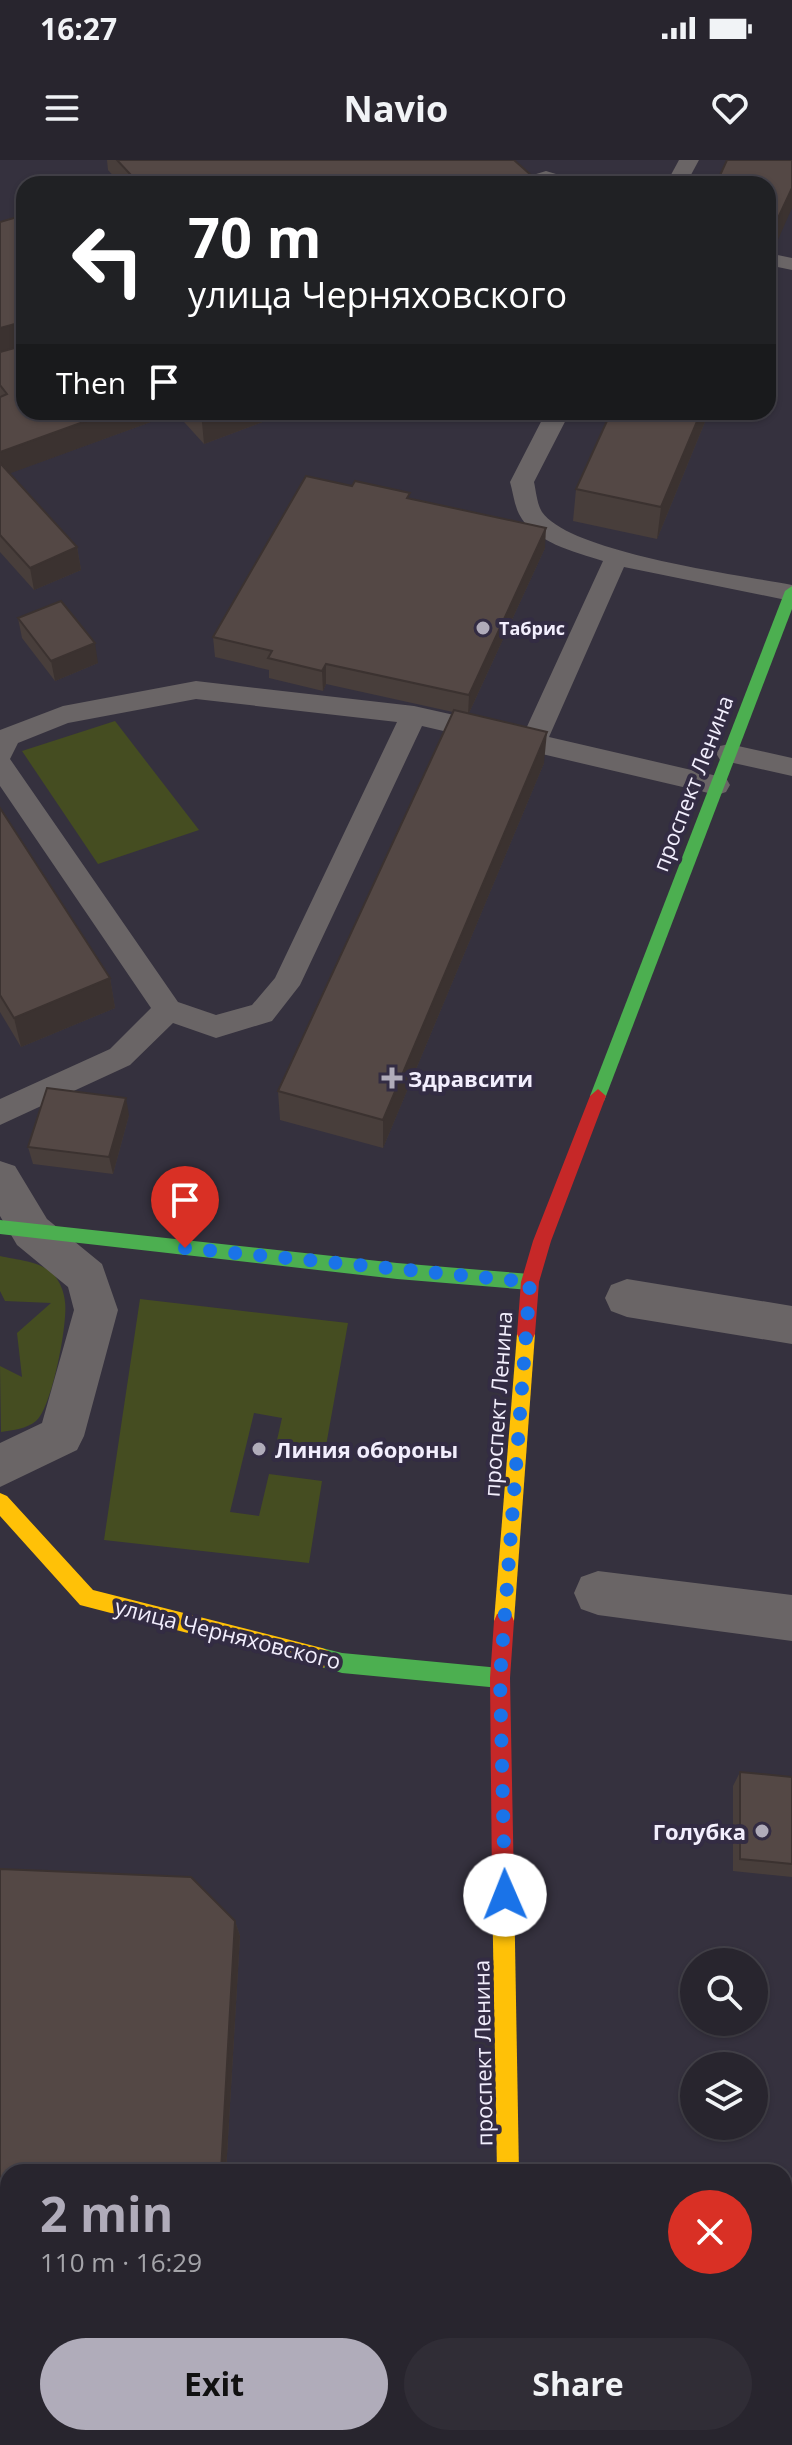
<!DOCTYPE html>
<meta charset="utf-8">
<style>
:root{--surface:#28252e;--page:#302d36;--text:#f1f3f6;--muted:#a5a5aa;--line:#44424a;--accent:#b0acba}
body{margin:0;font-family:"Open Sans",sans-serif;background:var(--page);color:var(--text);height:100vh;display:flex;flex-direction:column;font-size:30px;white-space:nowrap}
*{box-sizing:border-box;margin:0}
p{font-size:26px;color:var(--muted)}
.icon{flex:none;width:44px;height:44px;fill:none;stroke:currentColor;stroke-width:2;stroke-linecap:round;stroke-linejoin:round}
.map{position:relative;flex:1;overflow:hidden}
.drawer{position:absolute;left:0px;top:2004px;width:792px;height:282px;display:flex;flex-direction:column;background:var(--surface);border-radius:24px 24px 0 0;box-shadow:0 2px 6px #0004,0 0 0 2px var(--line)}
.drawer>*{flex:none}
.banner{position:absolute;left:16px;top:16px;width:760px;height:244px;border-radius:24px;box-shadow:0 2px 6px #0004,0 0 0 2px var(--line);background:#202124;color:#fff;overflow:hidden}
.fabs{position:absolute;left:680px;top:1788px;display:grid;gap:16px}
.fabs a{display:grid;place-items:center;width:88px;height:88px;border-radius:50%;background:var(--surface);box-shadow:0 2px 6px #0004,0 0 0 2px var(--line);font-size:40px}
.pin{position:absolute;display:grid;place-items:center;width:68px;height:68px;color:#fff;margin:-82px -34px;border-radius:50% 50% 50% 0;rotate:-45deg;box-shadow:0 0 8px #0007}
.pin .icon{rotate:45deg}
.me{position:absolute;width:88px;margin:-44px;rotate:359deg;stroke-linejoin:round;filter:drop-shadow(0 0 6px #0008)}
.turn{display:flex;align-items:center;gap:28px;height:168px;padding:0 40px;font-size:36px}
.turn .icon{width:104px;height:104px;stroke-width:2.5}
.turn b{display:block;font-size:56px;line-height:68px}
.then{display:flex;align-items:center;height:76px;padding:0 40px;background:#0003;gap:16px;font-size:30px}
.round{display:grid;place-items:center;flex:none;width:84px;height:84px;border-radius:42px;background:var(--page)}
.overview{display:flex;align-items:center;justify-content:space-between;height:136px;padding:0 40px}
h1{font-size:48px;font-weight:700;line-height:60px;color:var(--accent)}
.button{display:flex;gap:16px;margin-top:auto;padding:16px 40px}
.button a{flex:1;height:92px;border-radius:48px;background:var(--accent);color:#111;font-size:32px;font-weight:700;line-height:92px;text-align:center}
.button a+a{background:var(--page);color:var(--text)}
.status{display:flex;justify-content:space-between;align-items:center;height:56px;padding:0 40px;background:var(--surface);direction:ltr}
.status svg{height:22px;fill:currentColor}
header{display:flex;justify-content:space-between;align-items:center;height:104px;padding:0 40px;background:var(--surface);font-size:36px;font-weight:700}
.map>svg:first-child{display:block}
</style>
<div class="status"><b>16:27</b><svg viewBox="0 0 49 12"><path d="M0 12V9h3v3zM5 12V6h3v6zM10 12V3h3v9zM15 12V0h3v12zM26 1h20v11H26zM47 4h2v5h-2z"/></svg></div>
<header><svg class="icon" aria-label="menu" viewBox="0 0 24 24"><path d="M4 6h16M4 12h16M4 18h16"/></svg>Navio<svg class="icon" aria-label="heart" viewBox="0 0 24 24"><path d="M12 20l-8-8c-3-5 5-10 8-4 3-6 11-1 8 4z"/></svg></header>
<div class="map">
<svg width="792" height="2285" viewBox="0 0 792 2285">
<rect width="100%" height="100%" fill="#35313e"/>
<g fill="#454d21">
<polygon points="115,561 199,670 98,704 22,591"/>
<path d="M 0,1096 C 17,1100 40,1101 53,1114 C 60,1121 64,1132 65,1142 C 68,1163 52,1248 36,1261 C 26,1269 14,1270 1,1272 L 0,1206 L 22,1217 L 17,1173 L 51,1143 L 5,1141 L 0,1131 Z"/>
<polygon points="140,1139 348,1163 324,1297 275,1289 282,1258 254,1253 230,1352 259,1356 269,1314 322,1321 309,1403 104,1380"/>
</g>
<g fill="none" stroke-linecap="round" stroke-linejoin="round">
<g fill="#6a6566" fill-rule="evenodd">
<polygon points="679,0 699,0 686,24 666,24"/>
<polygon points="768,93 792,98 792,110 768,105"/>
<path d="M 546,252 L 570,252 L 534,322 C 536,331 537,344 542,352 C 571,393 740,415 792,425 L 791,441 L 624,407 L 549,577 L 726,618 L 730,625 L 726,632 L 717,635 L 422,566 L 300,825 L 272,861 L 216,878 L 173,863 L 130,905 L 0,965 L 0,939 L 110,889 L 151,848 L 0,626 L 0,570 L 63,546 L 196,521 L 414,546 L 525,571 L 603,401 C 575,392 533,382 519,354 C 514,344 513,332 510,322 ZM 196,539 L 397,562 L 275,818 L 252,845 L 216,855 L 178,842 L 10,599 L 18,583 L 68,563 Z"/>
<polygon points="729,584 792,598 792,616 720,600 716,593 720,586"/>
</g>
<g fill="#6a6566" fill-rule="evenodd">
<polygon points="546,11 556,14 560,20 557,24 519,24 523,18"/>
<polygon points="0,1001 15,1006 47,1059 102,1104 118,1150 84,1276 77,1290 0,1327 0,1283 42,1263 74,1150 68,1127 17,1085 0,1056"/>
<polygon points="627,1119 792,1146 792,1184 627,1157 611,1151 605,1138 611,1125"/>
<polygon points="598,1411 792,1435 792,1481 598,1455 581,1449 574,1433 581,1417"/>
</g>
<g fill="#4caf50" fill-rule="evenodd">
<polygon points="792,426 792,449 606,936 604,941 592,941 590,936 785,431"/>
<polygon points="0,1060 397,1103 530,1114 536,1117 539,1122 536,1127 530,1130 397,1119 0,1074"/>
<polygon points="322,1488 342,1493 500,1508 507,1511 510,1518 507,1525 500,1528 342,1513 315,1505 312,1498 315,1491"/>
<rect x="499" y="2278" width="24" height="7"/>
</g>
<g fill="#ffc107" fill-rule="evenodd">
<polygon points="526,1166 532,1168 535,1174 514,1461 511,1468 504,1470 497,1468 494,1461 517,1174 520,1168"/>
<polygon points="0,1333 7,1336 93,1430 322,1488 329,1491 332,1498 329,1505 322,1508 80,1445 0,1356"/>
<polygon points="503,1715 511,1718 514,1726 519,2012 497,2012 492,1726 495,1718"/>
</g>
<g fill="#c62828" fill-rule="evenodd">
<polygon points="598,929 606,936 551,1081 539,1122 535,1174 532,1180 526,1182 520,1180 517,1174 521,1122 533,1081 590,936"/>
<polygon points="504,1452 511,1454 514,1461 510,1518 514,1726 511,1734 503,1737 495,1734 492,1726 490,1518 494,1461 497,1454"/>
</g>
</g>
<g fill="#483e3b">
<polygon points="107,0 117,0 541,24 117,20 108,10"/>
<polygon points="0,62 24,252 159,259 10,313 77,387 81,410 34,430 0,392"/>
<polygon points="175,252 289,252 204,284"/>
<polygon points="709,252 657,379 573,361 576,329"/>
<polygon points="410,338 545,388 469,553 544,603 383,988 280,960 278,931 453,552 326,524 323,531 269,518 269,510 215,497 213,477"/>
<polygon points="18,458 98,503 55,521 22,478"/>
<polygon points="0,648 110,818 115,848 21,887 0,852"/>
<polygon points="129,955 113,1014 33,1004 28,987"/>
<polygon points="740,1612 792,1617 792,1717 733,1711 733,1626"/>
<polygon points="0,1709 235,1761 240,1776 226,2012 8,2012 8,2036 0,2036"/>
</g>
<g fill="#3b3230">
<polygon points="792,28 792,48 773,91 768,93 768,75 771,60"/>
<polygon points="22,162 24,186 0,193 0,168"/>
<polygon points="111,252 158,252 159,259 0,317 0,292"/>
<polygon points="201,252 289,252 204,284"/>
<polygon points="701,252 709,252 657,379 661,347"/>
<polygon points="546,368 545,388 468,555 469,535"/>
<polygon points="77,387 81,410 34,430 30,408"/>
<polygon points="95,483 98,503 55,521 51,501"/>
<polygon points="326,504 326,524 323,531 322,511"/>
<polygon points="547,572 544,603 383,988 383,960"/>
<polygon points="110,818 115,848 21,887 14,858"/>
<polygon points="126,938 129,955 113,1014 109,997"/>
<polygon points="235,1761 240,1776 226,2012 221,2012"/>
<rect x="195" y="2278" width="6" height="7"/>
</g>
<g fill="#544845" stroke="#3b3230" stroke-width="2">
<polygon points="117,0 514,0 541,24 103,24 131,15"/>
<polygon points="727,0 792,0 792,28 778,58 771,60 771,74 768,81 768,24 716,24"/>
<polygon points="24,55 24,252 111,252 0,292 0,237 7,234 0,225 0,192 22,186 22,162 0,168 0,62"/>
<polygon points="611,252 701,252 661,347 576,329"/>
<polygon points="0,303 77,387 30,408 0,375"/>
<polygon points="306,316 352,326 355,321 410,333 407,338 546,368 469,535 326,504 322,511 268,498 272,491 213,477"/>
<polygon points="61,441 95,483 51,501 18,458"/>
<polygon points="454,550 547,572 383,960 278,931"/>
<polygon points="0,648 110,818 14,858 0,835"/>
<polygon points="47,928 126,938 109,997 28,987"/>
<polygon points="740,1612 792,1617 792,1704 740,1699"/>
<polygon points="0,1709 191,1717 235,1761 221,2012 8,2012 8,2028 0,2028"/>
<rect x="34" y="2278" width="161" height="7"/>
</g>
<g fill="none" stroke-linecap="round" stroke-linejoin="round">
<polyline stroke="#1a73e8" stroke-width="14" stroke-dasharray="0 25.2" points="185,1088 530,1122 500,1518 505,1735"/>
</g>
<g fill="#b0acba" stroke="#332c43" stroke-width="3">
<circle cx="483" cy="468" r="8"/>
<path d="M388 906h8v8h8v8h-8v8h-8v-8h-8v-8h8z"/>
<circle cx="259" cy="1289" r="8"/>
<circle cx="762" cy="1671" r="8"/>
</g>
<g text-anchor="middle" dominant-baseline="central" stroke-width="8" stroke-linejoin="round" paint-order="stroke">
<g font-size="18" font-weight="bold" fill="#f2eefd" stroke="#332c43" text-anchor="start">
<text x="499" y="468">Табрис</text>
</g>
<g font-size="22" fill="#f2eefd" stroke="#332c43">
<text transform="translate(692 623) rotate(-69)">проспект Ленина</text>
<text transform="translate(497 1244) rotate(-86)">проспект Ленина</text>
<text transform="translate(228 1473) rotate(14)">улица Черняховского</text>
<text transform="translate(482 1893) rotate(-91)">проспект Ленина</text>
</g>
<g font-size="22" font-weight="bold" fill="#f2eefd" stroke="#332c43" text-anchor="start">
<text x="408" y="918">Здравсити</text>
<text x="275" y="1289">Линия обороны</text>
<text x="746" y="1671" text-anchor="end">Голубка</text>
</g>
</g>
</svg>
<div class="fabs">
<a><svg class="icon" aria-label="search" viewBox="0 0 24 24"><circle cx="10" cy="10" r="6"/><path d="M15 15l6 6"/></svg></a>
<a><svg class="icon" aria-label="layers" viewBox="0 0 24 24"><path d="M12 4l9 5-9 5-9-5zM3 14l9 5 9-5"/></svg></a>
</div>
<div class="pin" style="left:185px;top:1088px;background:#d93025"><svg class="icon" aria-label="arrive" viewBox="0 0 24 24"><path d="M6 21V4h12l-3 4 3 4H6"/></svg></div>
<svg class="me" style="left:505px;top:1735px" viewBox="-20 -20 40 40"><circle r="19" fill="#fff"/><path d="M0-13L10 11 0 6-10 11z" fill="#1a73e8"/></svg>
<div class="banner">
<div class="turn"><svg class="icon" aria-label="left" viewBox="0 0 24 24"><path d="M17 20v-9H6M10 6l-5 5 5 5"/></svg><div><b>70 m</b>улица Черняховского</div></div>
<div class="then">Then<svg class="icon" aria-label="arrive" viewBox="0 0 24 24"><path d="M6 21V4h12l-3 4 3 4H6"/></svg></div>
</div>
<section class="drawer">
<div class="overview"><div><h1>2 min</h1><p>110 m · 16:29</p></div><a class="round" style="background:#d93025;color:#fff"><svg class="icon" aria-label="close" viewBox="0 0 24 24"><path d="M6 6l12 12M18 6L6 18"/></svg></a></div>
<div class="button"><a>Exit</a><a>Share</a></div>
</section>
</div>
